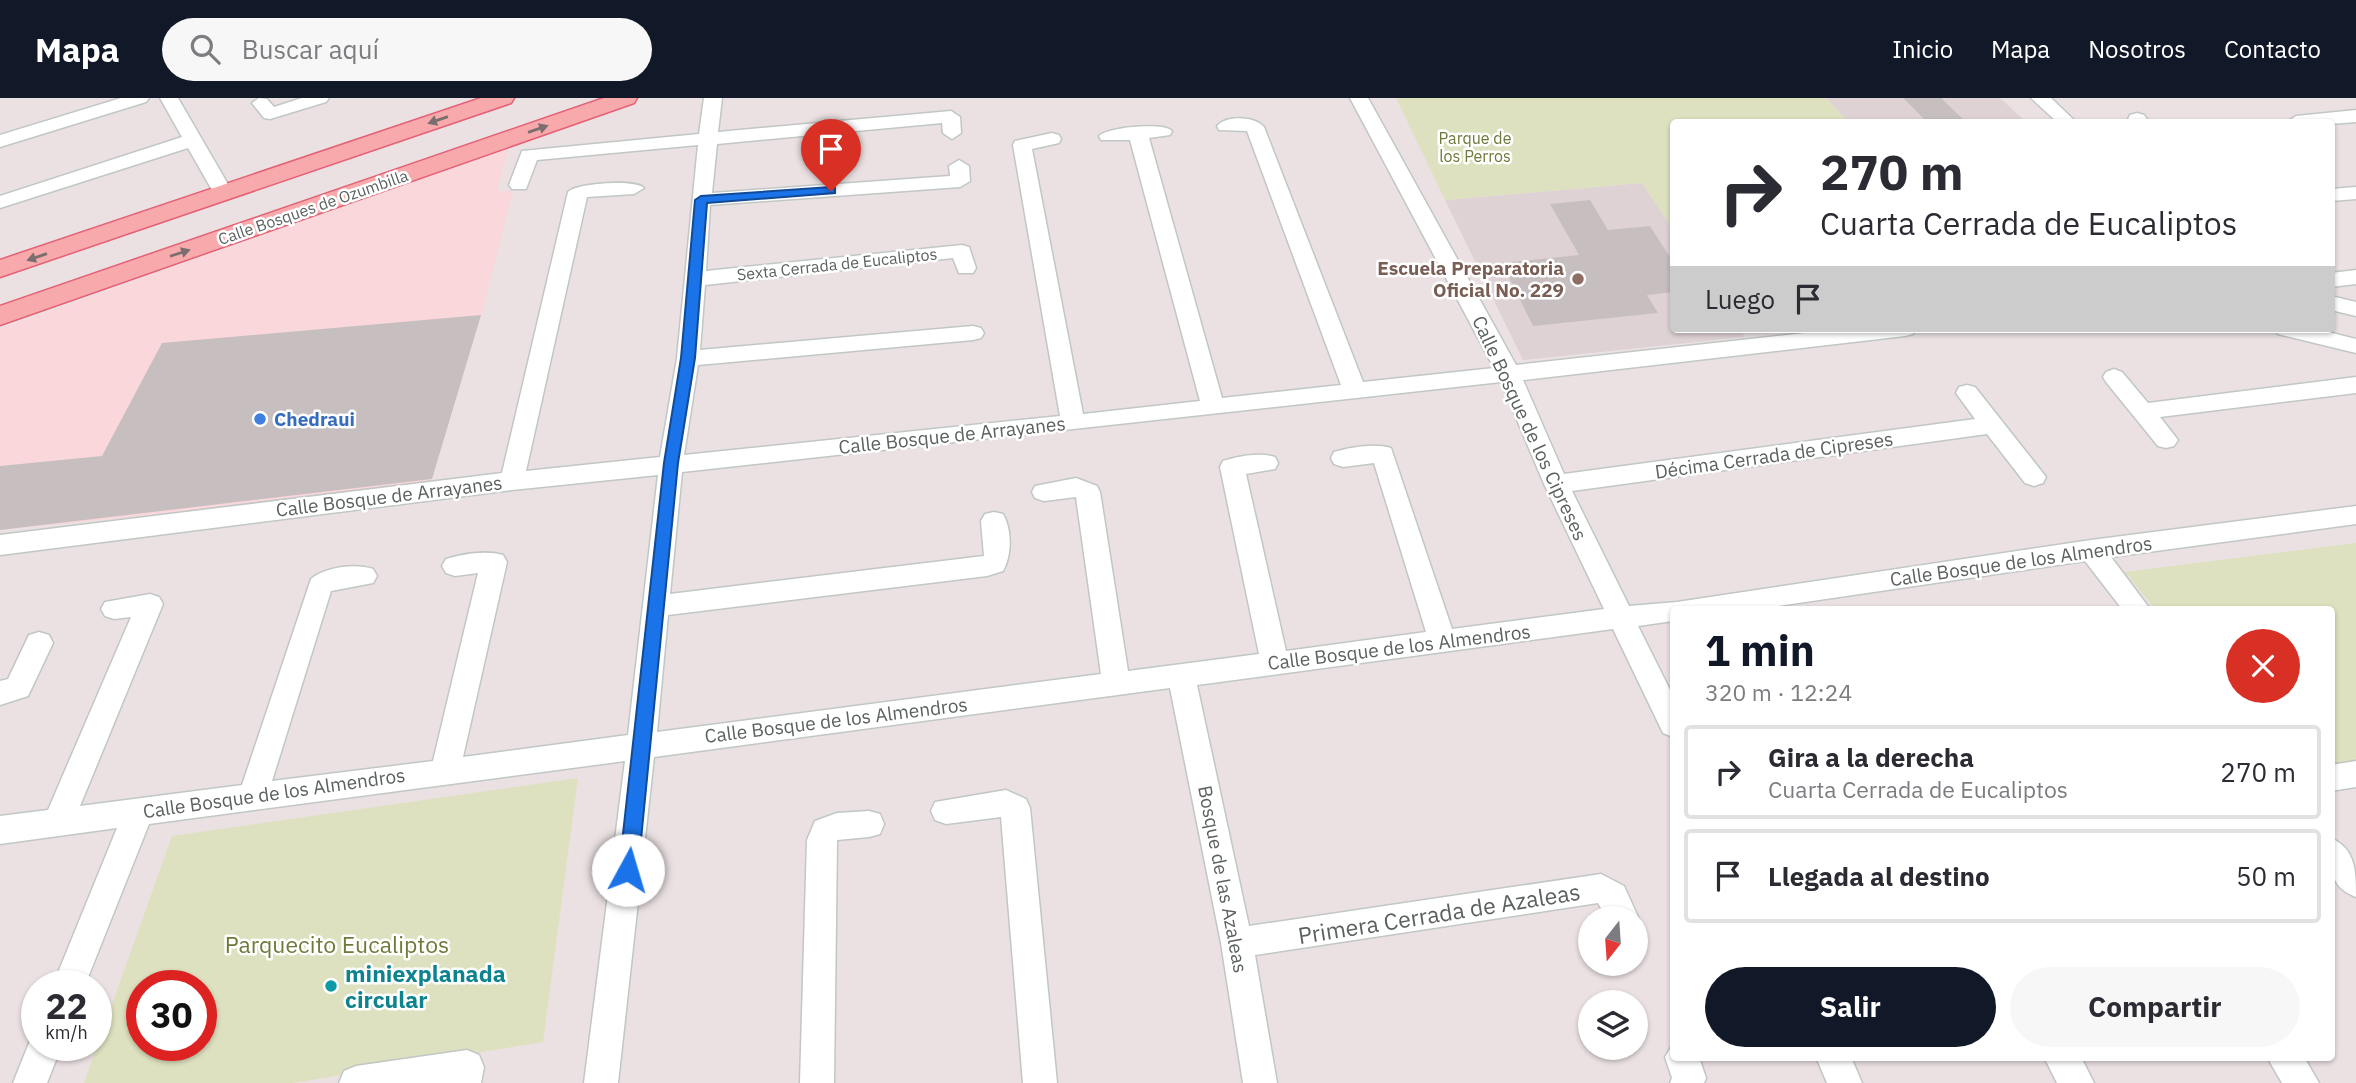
<!DOCTYPE html>
<html lang="es">
<meta charset="utf-8">
<style>
:root{--surface:#fff;--page:#f7f7f7;--text:#2b2b33;--muted:#7c7c81;--line:#e1e1e2;--accent:#111827}
body{margin:0;font-family:"IBM Plex Sans",sans-serif;background:var(--page);color:var(--text);height:100vh;display:flex;flex-direction:column;font-size:26px;white-space:nowrap}
*{box-sizing:border-box;margin:0}
p{font-size:23px;color:var(--muted)}
.icon{flex:none;width:38px;height:38px;fill:none;stroke:currentColor;stroke-width:2;stroke-linecap:round;stroke-linejoin:round}
.map{position:relative;flex:1;overflow:hidden}
.side{position:absolute;left:1670px;top:508px;width:665px;height:455px;display:flex;flex-direction:column;background:var(--surface);border-radius:7px;box-shadow:0 2px 5px #0004}
.side>*{flex:none}
.hud{position:absolute;left:1670px;top:21px;width:665px;height:214px;border-radius:7px;box-shadow:0 2px 5px #0004;background:#fff;color:var(--text);overflow:hidden}
.needle{width:46px;rotate:197deg}
.tools{position:absolute;left:1578px;top:808px;display:grid;gap:14px}
.tools a{display:grid;place-items:center;width:70px;height:70px;border-radius:50%;background:var(--surface);box-shadow:0 2px 5px #0004;font-size:35px}
.speed{position:absolute;left:21px;top:872px;display:flex;gap:14px;font-size:35px;font-weight:700;text-align:center}
.speed>*{display:grid;place-content:center;width:91px;height:91px;border-radius:50%;background:var(--surface);box-shadow:0 2px 5px #0004;line-height:1}
.speed small{font-size:18px;font-weight:400}
.speed .limit{border:10px solid #d22;background:#fff;color:#111}
.pin{position:absolute;display:grid;place-items:center;width:60px;height:60px;color:#fff;margin:-72px -30px;border-radius:50% 50% 50% 0;rotate:-45deg;box-shadow:0 0 7px #0007}
.pin .icon{rotate:45deg}
.me{position:absolute;width:77px;margin:-38px;rotate:6deg;stroke-linejoin:round;filter:drop-shadow(0 0 5px #0008)}
.turn{display:flex;align-items:center;gap:24px;height:147px;padding:0 35px;font-size:32px}
.turn .icon{width:91px;height:91px;stroke-width:2.5}
.turn b{display:block;font-size:49px;line-height:60px}
.then{display:flex;align-items:center;height:66px;padding:0 35px;background:#0003;gap:14px;font-size:26px}
.round{display:grid;place-items:center;flex:none;width:74px;height:74px;border-radius:37px;background:var(--page)}
.summary{display:flex;align-items:center;justify-content:space-between;height:119px;padding:0 35px}
h1{font-size:42px;font-weight:700;line-height:52px;color:var(--accent)}
.button{display:flex;gap:14px;margin-top:auto;padding:14px 35px}
.button a{flex:1;height:80px;border-radius:42px;background:var(--accent);color:#fff;font-size:28px;font-weight:700;line-height:80px;text-align:center}
.button a+a{background:var(--page);color:var(--text)}
ul{padding:0;list-style:none}
li{display:flex;align-items:center;gap:21px;height:94px;margin:0 14px 10px;padding:0 21px;border:4px solid var(--line);border-radius:7px}
li div{flex:1}
li b{display:block;font-size:26px}
li em{font-style:normal}
header{display:flex;align-items:center;gap:42px;box-sizing:border-box;height:98px;padding:0 35px;background:var(--accent);color:#fff}
header strong{font-size:33px}
nav{display:flex;gap:38px;margin-inline-start:auto;font-size:24px}
.search{width:490px;height:63px;background:var(--page);display:flex;align-items:center;gap:18px;box-sizing:border-box;padding:0 24px;border-radius:38px;color:var(--muted);font-size:26px}
.map>svg:first-child{display:block}
</style>
<header>
<strong>Mapa</strong>
<div class="search"><svg class="icon" aria-label="search" viewBox="0 0 24 24"><circle cx="10" cy="10" r="6"/><path d="M15 15l6 6"/></svg>Buscar aquí</div>
<nav><a>Inicio</a><a>Mapa</a><a>Nosotros</a><a>Contacto</a></nav>
</header>
<div class="map">
<svg width="2356" height="985" viewBox="0 0 2356 985">
<rect width="100%" height="100%" fill="#ebe1e2"/>
<polygon fill="#fad7da" points="509,49 497,93 513,93 481,217 429,389 0,432 0,231"/>
<g fill="#ded2d4">
<polygon points="1826,0 2000,0 2026,24 1848,24"/>
<polygon points="1642,85 1673,131 1673,231 1740,231 1745,239 1523,262 1445,102"/>
</g>
<g fill="#dde1bf" fill-rule="evenodd">
<polygon points="1396,0 1826,0 1848,24 1673,24 1673,131 1642,85 1445,102"/>
<polygon points="2356,445 2356,668 2331,671 2331,511 2155,511 2125,474"/>
<path d="M 578,680 L 543,944 L 293,985 L 84,985 L 172,738 ZM 142,887 L 201,887 L 201,947 L 142,947 Z"/>
</g>
<g fill="#c7bec0">
<polygon points="1903,0 1941,0 1966,24 1927,24"/>
<polygon points="1590,102 1608,132 1650,128 1673,164 1673,194 1647,197 1658,215 1533,228 1502,165 1579,157 1550,106"/>
<polygon points="481,217 432,381 0,432 0,368 102,358 162,245"/>
</g>
<g fill="none" stroke-linecap="round" stroke-linejoin="round">
<g stroke="#c0c7c5" stroke-width="3">
<g id="minor">
<polygon points="121,0 149,0 146,4 0,49 0,37"/>
<polygon points="160,0 178,0 233,95 230,99 216,99 188,50 0,110 0,98 182,39"/>
<polygon points="259,0 267,1 274,9 302,0 329,0 326,4 270,21 264,20 252,5"/>
<path d="M 704,0 L 722,0 L 718,34 L 951,13 L 960,19 L 961,35 L 952,41 L 943,35 L 942,25 L 717,46 L 712,95 L 950,78 L 949,68 L 959,62 L 969,68 L 970,83 L 960,89 L 710,107 L 706,173 L 962,147 L 969,149 L 976,170 L 973,175 L 959,175 L 953,160 L 705,187 L 700,252 L 973,228 L 981,230 L 984,235 L 981,240 L 973,242 L 698,267 L 684,357 L 1060,318 L 1013,47 L 1015,43 L 1052,35 L 1059,37 L 1061,41 L 1059,45 L 1032,51 L 1083,316 L 1200,303 L 1130,42 L 1101,42 L 1099,38 C 1107,29 1164,24 1172,33 L 1170,37 L 1149,40 L 1222,300 L 1341,287 L 1247,33 L 1219,32 L 1217,28 C 1226,17 1255,18 1264,29 L 1363,284 L 1494,270 L 1350,0 L 1368,0 L 1516,267 L 1841,231 L 1916,231 L 1913,236 L 1905,238 L 1523,282 L 1564,376 L 1975,321 L 1956,295 L 1959,289 L 1967,287 L 1975,289 L 2046,379 L 2043,385 L 2034,388 L 2025,385 L 1987,336 L 1572,393 L 1629,508 L 1677,504 L 2091,442 L 2356,408 L 2356,426 L 2111,459 L 2150,511 L 2122,511 L 2085,463 L 1758,511 L 1673,511 L 1673,523 L 1638,528 L 1673,598 L 1673,639 L 1663,635 L 1613,531 L 1197,587 L 1249,828 L 1601,776 L 1624,788 L 1639,821 L 1636,827 L 1636,821 L 1607,821 L 1598,805 L 1255,857 L 1277,985 L 1243,985 L 1221,845 L 1170,590 L 654,659 L 618,985 L 584,985 L 625,663 L 149,726 L 85,887 L 53,887 L 117,730 L 0,746 L 0,718 L 48,712 L 131,519 L 114,521 L 105,518 L 101,511 L 105,504 L 150,496 L 159,499 L 163,506 L 80,708 L 242,687 L 311,481 C 325,469 356,465 373,471 L 377,478 L 373,485 L 331,493 L 272,683 L 433,663 L 478,475 L 455,478 L 446,475 L 442,468 L 446,461 C 463,456 486,452 503,457 L 507,464 L 463,659 L 628,637 L 658,377 L 512,392 L 0,457 L 0,437 L 502,375 L 568,94 C 576,85 636,81 644,90 L 634,96 L 587,99 L 526,373 L 660,359 L 677,260 L 698,47 L 537,62 L 526,91 L 512,91 L 509,87 L 522,53 L 699,36 ZM 1501,284 L 1544,386 L 1604,511 L 1452,531 L 1391,350 C 1375,345 1351,349 1334,354 L 1331,360 L 1334,366 L 1343,369 L 1374,365 L 1426,534 L 1286,553 L 1246,376 L 1275,371 L 1278,365 L 1275,359 C 1259,354 1239,358 1223,363 L 1220,369 L 1259,556 L 1128,573 L 1100,394 L 1097,388 L 1076,380 L 1035,388 L 1032,394 L 1035,400 L 1044,403 L 1076,399 L 1101,576 L 657,634 L 668,517 L 987,478 L 1003,473 C 1012,457 1012,432 1003,416 L 994,414 L 985,416 L 981,423 L 984,458 L 670,496 L 682,374 Z"/>
<polygon points="2031,0 2051,0 2076,24 2057,24"/>
<polygon points="2356,12 2356,24 2331,26 2287,24 2296,18"/>
<polygon points="2137,15 2144,17 2149,24 2130,24 2128,21 2130,17"/>
<polygon points="2356,89 2356,101 2331,103 2331,91"/>
<polygon points="2356,172 2356,186 2331,189 2331,175"/>
<polygon points="2331,198 2356,204 2356,218 2331,212"/>
<polygon points="2275,231 2316,231 2356,241 2356,255 2278,236"/>
<polygon points="2114,271 2122,274 2148,305 2356,279 2356,295 2160,319 2178,342 2174,348 2166,350 2158,348 2106,284 2103,279 2106,274"/>
<polygon points="39,534 49,537 53,545 28,598 0,607 0,583 8,581 29,537"/>
<polygon points="2356,663 2356,689 2331,693 2331,667"/>
<polygon points="1006,692 1026,701 1030,710 1057,985 1023,985 1001,719 946,726 935,722 931,713 935,704"/>
<polygon points="869,713 880,716 884,726 880,736 869,739 837,742 834,985 800,985 807,742 815,723 837,715"/>
<path d="M 2331,740 C 2356,751 2356,774 2356,799 C 2327,788 2331,767 2331,740 Z"/>
<polygon points="37,934 37,947 62,947 47,985 13,985 33,935"/>
<polygon points="1673,946 1673,959 1699,959 1706,980 1704,985 1670,985 1672,980 1665,959"/>
<polygon points="467,952 479,957 484,969 481,985 339,985 344,973 356,968"/>
<polygon points="1816,959 1851,959 1862,985 1827,985"/>
<polygon points="2044,959 2081,959 2094,985 2057,985"/>
<polygon points="2267,959 2304,959 2319,985 2282,985"/>
</g>
</g>
<g stroke="#e56074" stroke-width="3">
<g id="major">
<polygon points="481,0 514,0 511,5 0,179 0,162"/>
<polygon points="604,0 637,0 634,5 0,227 0,208"/>
</g>
</g>
<use href="#minor" fill="#fff" fill-rule="evenodd"/>
<use href="#major" fill="#f8a9ac" fill-rule="evenodd"/>
</g>
<defs><path id="oneway-solid" d="M-6-.8H1V-3.2L6.5 0L1 3.2V.8H-6Z" transform="scale(1.75)"/></defs>
<g fill="#7a6f6e">
<use href="#oneway-solid" transform="translate(438 22) rotate(161)"/>
<use href="#oneway-solid" transform="translate(538 31) rotate(-19)"/>
<use href="#oneway-solid" transform="translate(180 155) rotate(-18)"/>
<use href="#oneway-solid" transform="translate(37 159) rotate(161)"/>
</g>
<polygon fill="#1a73e8" stroke="#114b97" stroke-width="2" points="831,89 835,90 835,95 707,105 695,260 678,365 638,772 635,779 628,781 622,779 619,772 664,365 681,260 695,102 701,98"/>
<circle fill="#8d6e63" stroke="#fff" stroke-width="2.5" cx="1578" cy="181" r="7"/>
<circle fill="#3f7fe0" stroke="#fff" stroke-width="2.5" cx="260" cy="321" r="7"/>
<circle fill="#0f9aa8" stroke="#fff" stroke-width="2.5" cx="331" cy="888" r="7"/>
<g text-anchor="middle" dominant-baseline="central" stroke-width="5" stroke-linejoin="round" paint-order="stroke">
<g font-size="16" fill="#6d7a39" stroke="#fff">
<text x="1475" y="40">Parque de<tspan x="1475" dy="18">los Perros</tspan></text>
</g>
<g font-size="16" fill="#5a615f" stroke="#fff">
<text transform="translate(313 109) rotate(-19)">Calle Bosques de Ozumbilla</text>
<text transform="translate(837 166) rotate(-6)">Sexta Cerrada de Eucaliptos</text>
</g>
<g font-size="19" font-weight="bold" fill="#785e54" stroke="#fff" text-anchor="end">
<text x="1564" y="170">Escuela Preparatoria<tspan x="1564" dy="22">Oficial No. 229</tspan></text>
</g>
<g font-size="19" font-weight="bold" fill="#366cbe" stroke="#fff" text-anchor="start">
<text x="274" y="321">Chedraui</text>
</g>
<g font-size="19" fill="#5a615f" stroke="#fff">
<text transform="translate(1530 330) rotate(65)">Calle Bosque de los Cipreses</text>
<text transform="translate(952 337) rotate(-6)">Calle Bosque de Arrayanes</text>
<text transform="translate(1774 357) rotate(-8)">Décima Cerrada de Cipreses</text>
<text transform="translate(389 398) rotate(-7)">Calle Bosque de Arrayanes</text>
<text transform="translate(2021 463) rotate(-8)">Calle Bosque de los Almendros</text>
<text transform="translate(1399 549) rotate(-7)">Calle Bosque de los Almendros</text>
<text transform="translate(836 622) rotate(-7)">Calle Bosque de los Almendros</text>
<text transform="translate(274 695) rotate(-8)">Calle Bosque de los Almendros</text>
<text transform="translate(1223 781) rotate(79)">Bosque de las Azaleas</text>
</g>
<g font-size="23" fill="#5a615f" stroke="#fff">
<text transform="translate(1439 815) rotate(-9)">Primera Cerrada de Azaleas</text>
</g>
<g font-size="23" fill="#6d7a39" stroke="#fff">
<text x="337" y="846">Parquecito Eucaliptos</text>
</g>
<g font-size="23" font-weight="bold" fill="#0d838f" stroke="#fff" text-anchor="start">
<text x="345" y="875">miniexplanada<tspan x="345" dy="26">circular</tspan></text>
</g>
</g>
</svg>
<div class="tools">
<a><svg class="needle" viewBox="-14 -14 28 28"><path d="M0-13l5 13h-10z" fill="#e53935"/><path d="M0 13l5-13h-10z" fill="#7c7c81"/></svg></a>
<a><svg class="icon" aria-label="layers" viewBox="0 0 24 24"><path d="M12 4l9 5-9 5-9-5zM3 14l9 5 9-5"/></svg></a>
</div>
<div class="speed"><div>22<small>km/h</small></div><div class="limit">30</div></div>
<div class="pin" style="left:831px;top:93px;background:#d93025"><svg class="icon" aria-label="arrive" viewBox="0 0 24 24"><path d="M6 21V4h12l-3 4 3 4H6"/></svg></div>
<svg class="me" style="left:628px;top:772px" viewBox="-20 -20 40 40"><circle r="19" fill="#fff"/><path d="M0-13L10 11 0 6-10 11z" fill="#1a73e8"/></svg>
<div class="hud">
<div class="turn"><svg class="icon" aria-label="right" viewBox="0 0 24 24"><path d="M7 20v-9h11M14 6l5 5-5 5"/></svg><div><b>270 m</b>Cuarta Cerrada de Eucaliptos</div></div>
<div class="then">Luego<svg class="icon" aria-label="arrive" viewBox="0 0 24 24"><path d="M6 21V4h12l-3 4 3 4H6"/></svg></div>
</div>
<section class="side">
<div class="summary"><div><h1>1 min</h1><p>320 m · 12:24</p></div><a class="round" style="background:#d93025;color:#fff"><svg class="icon" aria-label="close" viewBox="0 0 24 24"><path d="M6 6l12 12M18 6L6 18"/></svg></a></div>
<ul>
<li><svg class="icon" aria-label="right" viewBox="0 0 24 24"><path d="M7 20v-9h11M14 6l5 5-5 5"/></svg><div><b>Gira a la derecha</b><p>Cuarta Cerrada de Eucaliptos</p></div><em>270 m</em></li>
<li><svg class="icon" aria-label="arrive" viewBox="0 0 24 24"><path d="M6 21V4h12l-3 4 3 4H6"/></svg><div><b>Llegada al destino</b></div><em>50 m</em></li>
</ul>
<div class="button"><a>Salir</a><a>Compartir</a></div>
</section>
</div>
